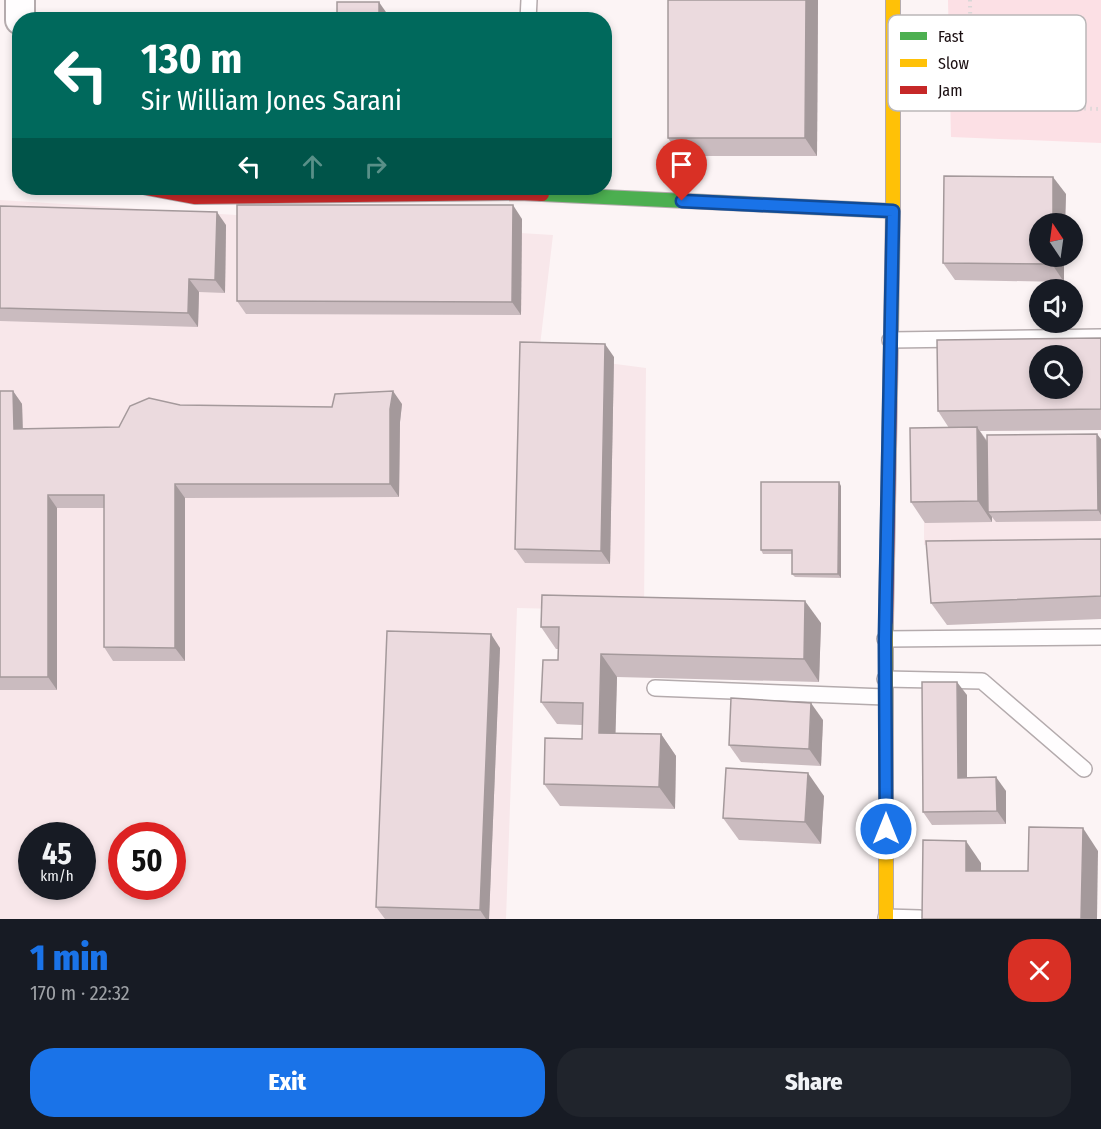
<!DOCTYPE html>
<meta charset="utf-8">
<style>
:root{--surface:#171b24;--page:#20242c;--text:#f1f3f6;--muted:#9ea1a6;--accent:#1a73e8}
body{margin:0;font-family:"Fira Sans Condensed",sans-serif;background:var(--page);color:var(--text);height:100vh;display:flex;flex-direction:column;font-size:22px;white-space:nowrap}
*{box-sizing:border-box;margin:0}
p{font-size:20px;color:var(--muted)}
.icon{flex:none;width:33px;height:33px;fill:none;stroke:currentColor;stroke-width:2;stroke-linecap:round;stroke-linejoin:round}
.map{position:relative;height:919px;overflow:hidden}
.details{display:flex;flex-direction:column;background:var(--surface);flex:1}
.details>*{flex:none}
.banner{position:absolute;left:12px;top:12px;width:600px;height:183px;border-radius:24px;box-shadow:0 3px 9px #0003;background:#00695c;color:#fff;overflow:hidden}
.needle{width:39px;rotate:347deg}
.tools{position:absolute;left:1029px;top:213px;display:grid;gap:12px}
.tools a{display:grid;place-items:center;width:54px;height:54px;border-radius:50%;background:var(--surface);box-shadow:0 3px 9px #0003;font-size:30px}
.speed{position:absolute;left:18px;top:822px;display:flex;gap:12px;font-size:30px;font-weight:700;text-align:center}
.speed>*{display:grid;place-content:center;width:78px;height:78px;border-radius:50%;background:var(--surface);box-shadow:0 3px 9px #0003;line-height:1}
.speed small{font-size:15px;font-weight:400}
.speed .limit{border:9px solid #d22;background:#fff;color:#111}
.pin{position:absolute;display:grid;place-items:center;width:51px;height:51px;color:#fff;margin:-62px -26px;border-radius:50% 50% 50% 0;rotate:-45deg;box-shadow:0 0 6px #0007}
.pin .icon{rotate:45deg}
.me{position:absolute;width:66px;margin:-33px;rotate:0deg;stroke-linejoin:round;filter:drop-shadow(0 0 4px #0008)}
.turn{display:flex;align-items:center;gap:21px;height:126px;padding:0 30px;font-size:27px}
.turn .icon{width:78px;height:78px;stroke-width:2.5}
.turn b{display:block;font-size:42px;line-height:51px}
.lanes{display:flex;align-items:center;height:57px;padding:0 30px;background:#0003;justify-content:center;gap:30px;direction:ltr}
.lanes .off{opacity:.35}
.round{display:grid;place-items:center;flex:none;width:63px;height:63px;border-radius:24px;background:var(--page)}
.headline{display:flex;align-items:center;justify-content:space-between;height:102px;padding:0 30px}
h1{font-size:36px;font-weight:800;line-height:45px;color:var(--accent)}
.action{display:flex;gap:12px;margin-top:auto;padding:12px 30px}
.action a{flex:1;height:69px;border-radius:24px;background:var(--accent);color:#fff;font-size:24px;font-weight:800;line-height:69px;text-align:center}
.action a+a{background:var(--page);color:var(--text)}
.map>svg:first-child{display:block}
</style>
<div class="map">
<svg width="1101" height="919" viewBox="0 0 1101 919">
<rect width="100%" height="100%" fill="#fcf4f5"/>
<g fill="#f8e7ea" fill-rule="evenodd">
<path d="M 0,200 L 553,235 L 539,354 L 646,368 L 644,611 L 517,608 L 506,919 L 0,919 ZM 32,836 L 82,836 L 82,886 L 32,886 ZM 122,836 L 172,836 L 172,886 L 122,886 Z"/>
<polygon points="1101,439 1101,543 924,545 924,440"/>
</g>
<polygon fill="#fce0e5" points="948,0 1101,0 1101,143 951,137"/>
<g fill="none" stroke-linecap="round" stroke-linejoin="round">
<g stroke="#b4abad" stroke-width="18">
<g id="lane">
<polyline points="528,20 529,0"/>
<polyline points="890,340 1101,337"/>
<polyline points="885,639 1101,637"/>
<polyline points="885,679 982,681 1084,769"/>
<polyline points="655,688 885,697"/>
<polyline points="886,917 920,918"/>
</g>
</g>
<g stroke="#b4abad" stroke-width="32">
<polyline id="street" points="20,20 20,0"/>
</g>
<g stroke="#b4abad" stroke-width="16">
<polyline id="fast" points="542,194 893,211"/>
</g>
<g stroke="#b4abad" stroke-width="16">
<g id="slow">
<polyline points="891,334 893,211 893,0"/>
<polyline points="886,621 886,919"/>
</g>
</g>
<g stroke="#b4abad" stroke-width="16">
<g id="jam">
<polyline points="147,188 195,197 519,193 542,194"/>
<polyline points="886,621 891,334"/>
</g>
</g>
<polyline stroke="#d9d7d7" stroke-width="4" stroke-dasharray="1.5 4.5" stroke-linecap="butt" points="970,0 971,91 988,106 1101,109"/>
<use href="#lane" stroke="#fffdfe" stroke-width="15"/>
<use href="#street" stroke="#fffdfe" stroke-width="28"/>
<use href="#fast" stroke="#4caf50" stroke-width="14"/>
<use href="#slow" stroke="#ffc107" stroke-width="14"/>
<use href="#jam" stroke="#c62828" stroke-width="14"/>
</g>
<g fill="#cabbbf">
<polygon points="668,0 818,0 817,156 680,156 668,138"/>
<polygon points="1066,194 1065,224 1040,224 1040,256 1064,256 1064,282 955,280 943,263"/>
<polygon points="0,206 226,225 225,293 199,292 198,327 0,321"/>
<polygon points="522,219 521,315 246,314 237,301"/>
<polygon points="1101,338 1101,430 980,431 988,442 1101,439 1101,521 996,522 992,517 992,522 925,523 911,502 949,428 938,411"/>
<polygon points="614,357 610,564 525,563 515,549"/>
<polygon points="0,391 13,391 22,404 23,429 119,427 180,405 332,407 402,404 400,422 399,497 185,498 185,661 113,661 104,647 104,508 57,508 57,690 0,690"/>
<polygon points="841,486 841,578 795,577 792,574 792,554 763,554 761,550"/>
<polygon points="1101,539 1101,619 947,625 931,603"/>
<polygon points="821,623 819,682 617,677 615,733 661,734 676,756 675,809 560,806 544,784 582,739 582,725 557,724 541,702 558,660 559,649 556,649 541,627"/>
<polygon points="500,648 489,919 385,919 376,907"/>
<polygon points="967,695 967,778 1006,791 1006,824 932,825 923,812"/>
<polygon points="823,720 821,766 741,762 729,745"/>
<polygon points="824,796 821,844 739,840 723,818"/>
</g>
<g fill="#a4999b">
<polygon points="806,0 818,0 817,156 805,138"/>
<polygon points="379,2 388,15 388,20 379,20"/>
<polygon points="1053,177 1066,194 1065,224 1053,224"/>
<polygon points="513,205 522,219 521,315 512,302"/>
<polygon points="217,212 226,225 225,293 215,280"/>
<polygon points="1052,256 1064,256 1064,282 1052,264"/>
<polygon points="189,279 199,292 198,327 188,313"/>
<polygon points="605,344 614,357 610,564 601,551"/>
<polygon points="13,391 22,404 23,442 14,429"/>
<polygon points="393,391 402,404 400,422 399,497 390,484 390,409"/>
<polygon points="977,427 991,448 988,512 992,517 992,522 978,501"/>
<polygon points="1097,434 1101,439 1101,515 1098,510"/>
<polygon points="839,482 841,486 841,578 838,574"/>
<polygon points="175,484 185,498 185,661 175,648"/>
<polygon points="48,495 57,508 57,690 48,677"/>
<polygon points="805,601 821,623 819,682 804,659"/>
<polygon points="491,634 500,648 489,919 486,919 480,910"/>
<polygon points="601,654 617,677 615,755 599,733"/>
<polygon points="957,682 967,695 967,791 958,778"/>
<polygon points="811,703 823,720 821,766 809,749"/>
<polygon points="661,734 676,756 675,809 659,787"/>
<polygon points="808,773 824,796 821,844 805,822"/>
<polygon points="996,777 1006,791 1006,824 997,811"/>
<polygon points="1083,828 1098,851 1097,919 1081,919"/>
<polygon points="966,841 981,863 981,893 966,871"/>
</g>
<g fill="#ebdade" stroke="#a4999b" stroke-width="1.5" fill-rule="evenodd">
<polygon points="668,0 806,0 805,138 668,138"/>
<rect x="337" y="2" width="42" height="18"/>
<polygon points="944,176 1053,177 1053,224 1040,224 1040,256 1052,256 1052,264 943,263"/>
<polygon points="237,205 513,205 512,302 237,301"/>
<polygon points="0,206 217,212 215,280 189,279 188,313 0,308"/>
<path d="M 1101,338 L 1101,409 L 938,411 L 937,340 ZM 1040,356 L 1072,356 L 1072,388 L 1040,388 Z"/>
<polygon points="520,342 605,344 601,551 515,549"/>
<polygon points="0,391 13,391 14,429 119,427 130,406 149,398 180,405 332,407 335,394 393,391 390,409 390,484 175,484 175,648 104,647 104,495 48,495 48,677 0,677"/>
<polygon points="977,427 978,501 911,502 910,428"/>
<polygon points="1097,434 1098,510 988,512 987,435"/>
<polygon points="761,482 839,482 838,574 792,574 792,550 761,550"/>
<polygon points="1101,539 1101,596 931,603 926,541"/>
<polygon points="542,595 805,601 804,659 601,654 599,733 661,734 659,787 544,784 545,738 582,739 583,703 541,702 543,660 558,660 559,627 541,627"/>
<polygon points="387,631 491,634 480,910 376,907"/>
<polygon points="922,682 957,682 958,778 996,777 997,811 923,812"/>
<polygon points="731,698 811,703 809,749 729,745"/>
<polygon points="726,768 808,773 805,822 723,818"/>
<polygon points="1029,827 1083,828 1081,919 922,919 923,840 966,841 966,871 1028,871"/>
</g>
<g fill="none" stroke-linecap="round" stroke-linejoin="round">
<g stroke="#114b97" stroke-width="15">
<polyline id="route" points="682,201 893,211 885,639 886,829"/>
</g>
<use href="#route" stroke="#1a73e8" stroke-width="10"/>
</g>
<rect x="888" y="15" width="198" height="96" rx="9" fill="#fff" stroke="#bab7b8" stroke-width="1.5"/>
<rect x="900" y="32" width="27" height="8" fill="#4caf50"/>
<rect x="900" y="59" width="27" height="8" fill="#ffc107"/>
<rect x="900" y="86" width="27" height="8" fill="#c62828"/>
<g font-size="16" fill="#1a0e11">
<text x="938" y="42">Fast</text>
<text x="938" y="69">Slow</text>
<text x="938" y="96">Jam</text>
</g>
</svg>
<div class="tools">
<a><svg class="needle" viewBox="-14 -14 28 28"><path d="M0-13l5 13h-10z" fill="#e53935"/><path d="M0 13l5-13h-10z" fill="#9ea1a6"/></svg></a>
<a><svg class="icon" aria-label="sound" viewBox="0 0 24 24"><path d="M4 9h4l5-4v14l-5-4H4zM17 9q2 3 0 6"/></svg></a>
<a><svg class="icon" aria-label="search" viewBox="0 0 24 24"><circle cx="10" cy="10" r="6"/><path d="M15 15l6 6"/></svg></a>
</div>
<div class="speed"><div>45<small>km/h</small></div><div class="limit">50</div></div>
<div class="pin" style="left:682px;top:201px;background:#d93025"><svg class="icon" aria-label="arrive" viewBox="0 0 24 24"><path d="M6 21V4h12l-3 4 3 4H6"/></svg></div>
<svg class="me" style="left:886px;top:829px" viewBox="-20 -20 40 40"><circle r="17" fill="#1a73e8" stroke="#fff" stroke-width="3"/><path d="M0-11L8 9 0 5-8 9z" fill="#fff"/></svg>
<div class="banner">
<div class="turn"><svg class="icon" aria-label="left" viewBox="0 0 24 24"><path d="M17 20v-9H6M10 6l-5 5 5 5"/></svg><div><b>130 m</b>Sir William Jones Sarani</div></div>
<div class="lanes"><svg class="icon" aria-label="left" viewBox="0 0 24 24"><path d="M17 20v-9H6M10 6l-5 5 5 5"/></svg><svg class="icon off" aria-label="ahead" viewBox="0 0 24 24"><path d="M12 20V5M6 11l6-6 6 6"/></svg><svg class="icon off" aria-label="right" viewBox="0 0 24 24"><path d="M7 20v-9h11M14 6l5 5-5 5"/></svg></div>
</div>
</div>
<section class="details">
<div class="headline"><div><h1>1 min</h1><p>170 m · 22:32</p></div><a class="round" style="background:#d93025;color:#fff"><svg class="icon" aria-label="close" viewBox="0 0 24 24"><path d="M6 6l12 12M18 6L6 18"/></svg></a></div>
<div class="action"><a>Exit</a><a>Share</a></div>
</section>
